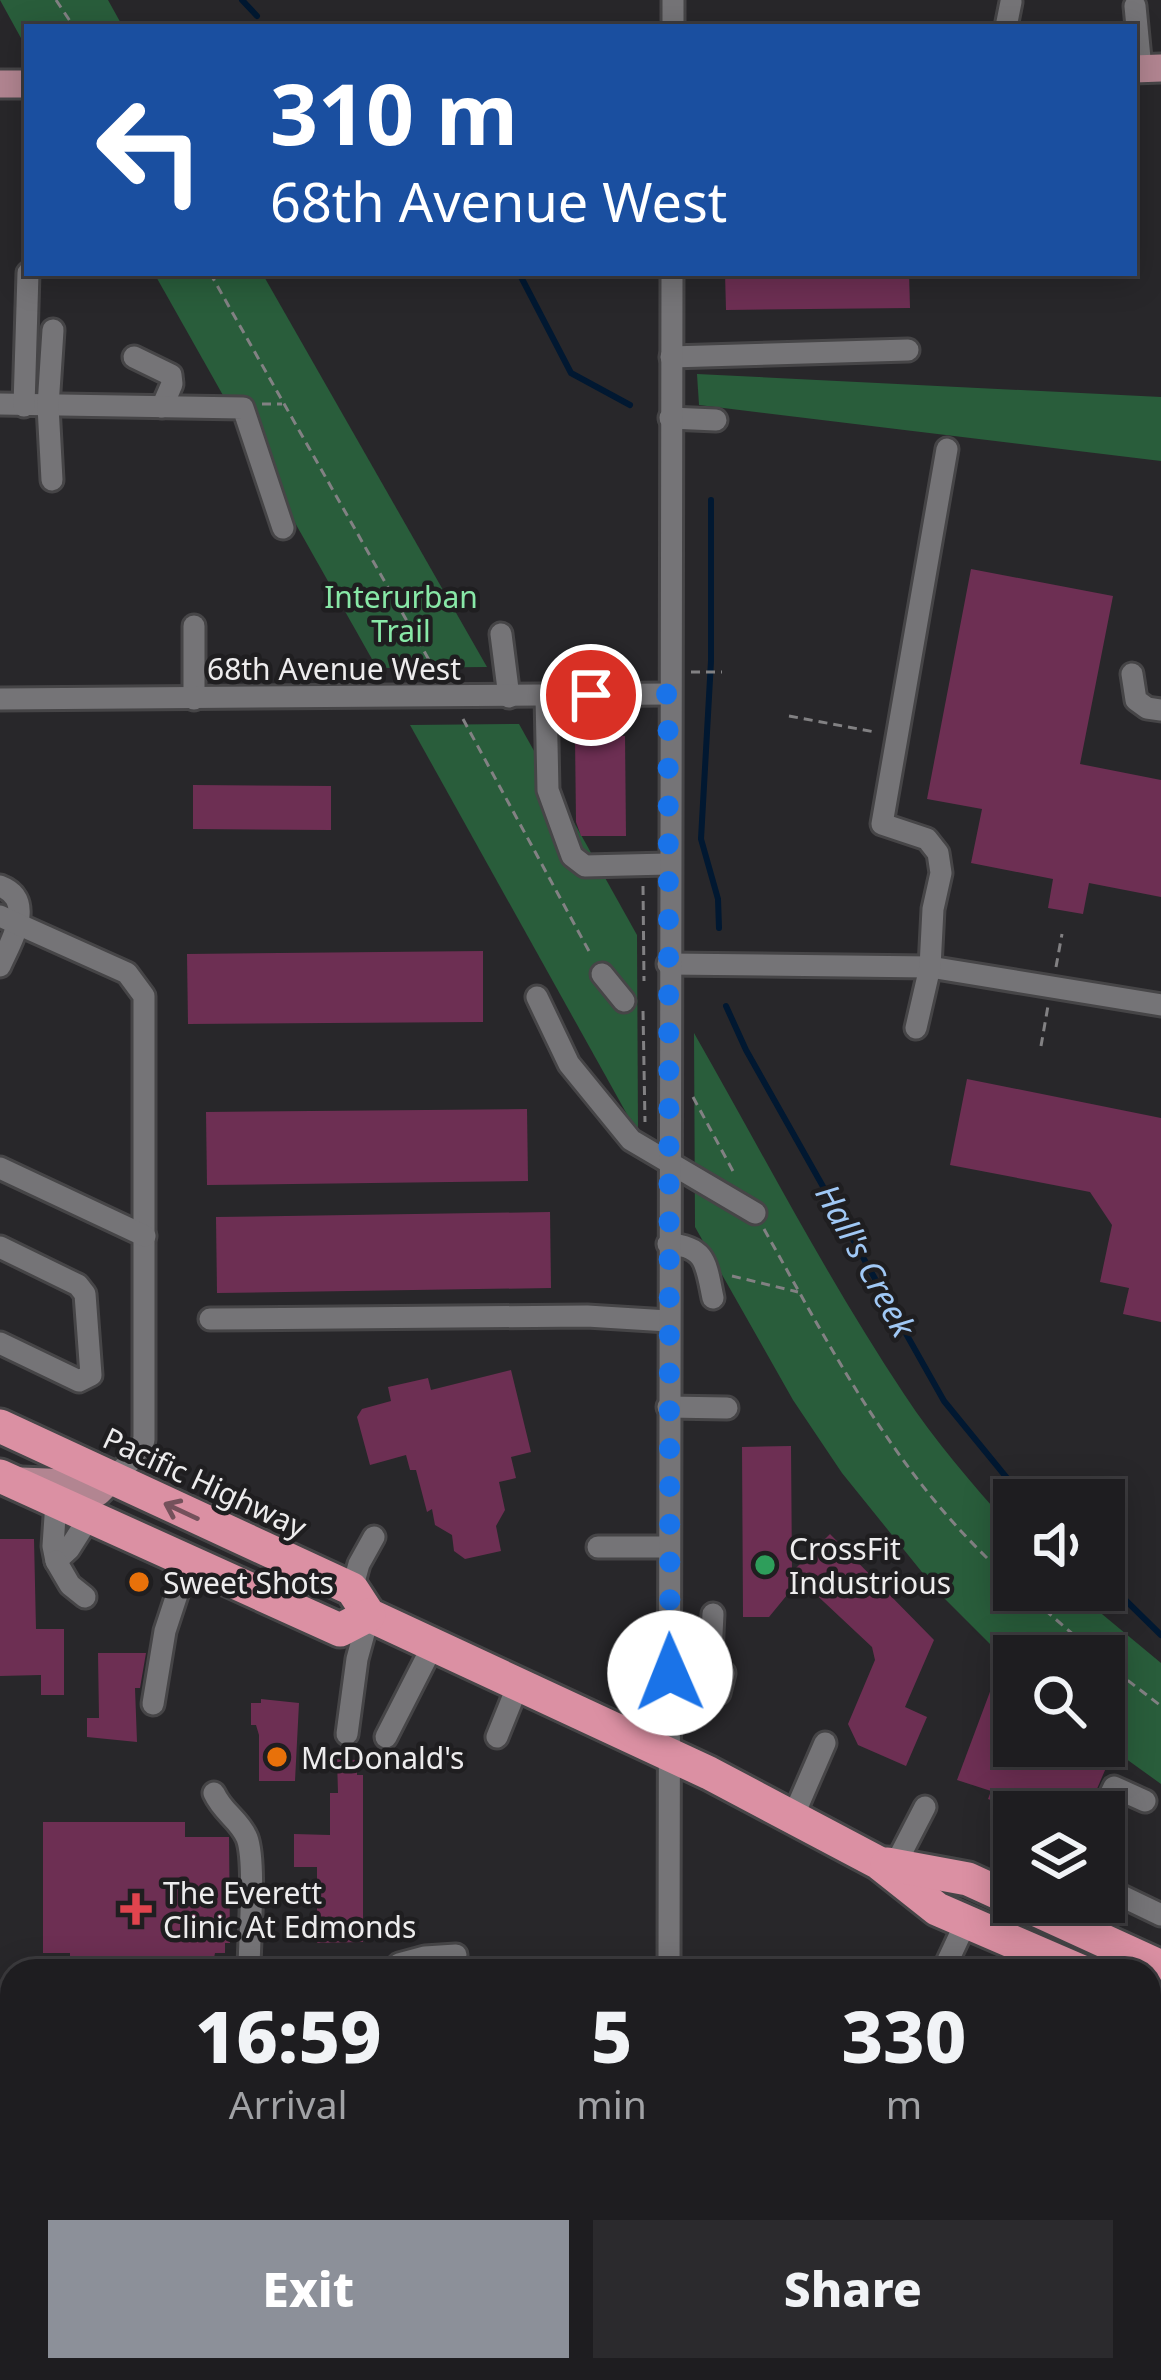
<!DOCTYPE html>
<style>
:root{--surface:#1e1d20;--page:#2b2a2d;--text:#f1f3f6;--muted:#a1a2a5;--line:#3c3b3e;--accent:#8c9099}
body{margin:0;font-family:"Noto Sans",sans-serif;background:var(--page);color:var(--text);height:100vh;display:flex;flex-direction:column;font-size:45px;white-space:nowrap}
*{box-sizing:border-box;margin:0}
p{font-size:39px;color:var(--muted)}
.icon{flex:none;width:66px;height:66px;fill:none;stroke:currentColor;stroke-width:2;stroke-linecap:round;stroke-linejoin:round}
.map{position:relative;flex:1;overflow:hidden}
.details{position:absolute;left:0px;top:1959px;width:1161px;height:423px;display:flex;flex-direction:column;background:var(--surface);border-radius:36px 36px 0 0;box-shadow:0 6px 30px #0003,0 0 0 3px var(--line)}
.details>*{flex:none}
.hud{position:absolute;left:24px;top:24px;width:1113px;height:252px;border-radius:0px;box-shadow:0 6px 30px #0003,0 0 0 3px var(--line);background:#1a4fa0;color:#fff;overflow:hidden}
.fabs{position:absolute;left:993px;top:1479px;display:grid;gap:24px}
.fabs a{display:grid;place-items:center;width:132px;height:132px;border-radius:0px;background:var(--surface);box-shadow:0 6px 30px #0003,0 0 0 3px var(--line);font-size:60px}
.pin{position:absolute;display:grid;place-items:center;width:102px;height:102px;color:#fff;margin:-51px;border:6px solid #fff;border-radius:50%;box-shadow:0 3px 12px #0007}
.me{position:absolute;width:132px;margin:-66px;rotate:359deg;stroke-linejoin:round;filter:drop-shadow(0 0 9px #0008)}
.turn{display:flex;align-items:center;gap:42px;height:252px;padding:0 48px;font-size:54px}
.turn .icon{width:156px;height:156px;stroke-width:2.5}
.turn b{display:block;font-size:84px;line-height:102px}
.eta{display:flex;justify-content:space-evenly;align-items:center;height:204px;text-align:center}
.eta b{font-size:72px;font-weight:800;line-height:84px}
.cta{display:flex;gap:24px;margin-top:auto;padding:24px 48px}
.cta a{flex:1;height:138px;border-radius:0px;background:var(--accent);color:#fff;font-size:48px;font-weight:800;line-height:138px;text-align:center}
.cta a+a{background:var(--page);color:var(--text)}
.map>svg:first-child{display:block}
</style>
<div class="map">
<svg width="1161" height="2380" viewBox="0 0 1161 2380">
<rect width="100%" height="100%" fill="#28272a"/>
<polygon fill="#3d2a24" points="1149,2318 1161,2318 1161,2380 689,2380 689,2370 1149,2370"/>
<g fill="#295d3b">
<polygon points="0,0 108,0 123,27 27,27 27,49"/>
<polygon points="154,273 262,273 487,667 377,668"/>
<polygon points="697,374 1161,397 1161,461 699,405"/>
<polygon points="519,724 637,935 638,1134 410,725"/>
<path d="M 694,1033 C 763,1154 827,1278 904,1394 C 936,1443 975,1487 1014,1531 L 1014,1590 L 1073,1590 L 1161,1663 L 1161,1784 L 1104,1743 L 1104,1656 L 1014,1656 L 1014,1668 L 938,1592 L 842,1473 L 793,1400 L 695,1227 Z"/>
</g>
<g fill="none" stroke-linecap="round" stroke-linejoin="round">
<g stroke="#011831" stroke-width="6">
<polyline points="242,0 257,16"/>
<polyline points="519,273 571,373 630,405"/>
<polyline points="711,500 711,661 701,839 718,899 719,928"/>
<polyline points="726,1006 746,1050 944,1401 1025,1500"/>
<polyline points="1104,1579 1161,1635"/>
</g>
</g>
<g fill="#6d2f53">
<polygon points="725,273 909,273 910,308 726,310"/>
<polygon points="971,569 1113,596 1080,764 1161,780 1161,897 1089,883 1083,914 1048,908 1053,879 971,863 982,809 927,799"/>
<polygon points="575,736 625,736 626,836 581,836 576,822"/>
<polygon points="193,785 331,786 331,830 193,829"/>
<polygon points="483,951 483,1022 188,1024 187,954"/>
<polygon points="967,1079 1161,1118 1161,1322 1123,1314 1129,1288 1100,1282 1112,1225 1090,1192 950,1165"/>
<polygon points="527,1109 528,1181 207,1185 206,1112"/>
<polygon points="550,1212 551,1288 217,1293 216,1217"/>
<polygon points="511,1370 531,1452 511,1457 516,1478 499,1482 505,1510 496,1526 501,1551 465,1559 454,1551 452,1535 435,1525 432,1509 427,1512 416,1470 410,1470 406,1455 370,1465 357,1417 362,1409 391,1401 388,1387 428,1378 431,1390"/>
<polygon points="791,1446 792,1572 830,1534 934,1640 905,1707 927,1717 906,1766 858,1745 848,1724 875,1660 872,1647 792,1572 792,1589 769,1617 743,1617 742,1447"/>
<polygon points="0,1539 34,1539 36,1629 64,1629 64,1695 41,1695 41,1675 0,1676"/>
<polygon points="98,1653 146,1653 140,1688 135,1688 137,1742 87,1737 87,1718 99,1718"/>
<polygon points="994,1681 1014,1691 1014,1746 1090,1746 1112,1754 1087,1812 1022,1812 988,1799 991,1791 957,1780"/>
<polygon points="261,1699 299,1703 295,1781 259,1781 259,1735 256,1725 251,1725 251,1703 261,1703"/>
<polygon points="337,1759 357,1760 357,1775 363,1775 363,1942 317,1943 317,1867 294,1867 294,1834 330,1835 330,1793 338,1793"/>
<polygon points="43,1822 185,1822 185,1837 229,1837 230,1943 225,1943 225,1953 215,1953 214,1958 166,1958 166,1964 135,1964 136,1960 127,1960 127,1956 70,1959 70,1953 43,1953"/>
</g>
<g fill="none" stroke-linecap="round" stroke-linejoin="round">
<g stroke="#464547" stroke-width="27">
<g id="minor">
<polyline points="1135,6 1141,69"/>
<polyline points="673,27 673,0"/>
<polyline points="1006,27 1011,2"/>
<polyline points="134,357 171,375 172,384 162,407"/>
<polyline points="671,357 908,350"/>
<polyline points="0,404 243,408 283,528"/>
<polyline points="24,406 28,273"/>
<polyline points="670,418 716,420"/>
<polyline points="52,480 48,406 53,330"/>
<polyline points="194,626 194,699"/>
<polyline points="501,634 509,697"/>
<polyline points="1132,674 1136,700 1147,708 1161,710"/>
<polyline points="546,696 548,790 572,856 585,866 668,864"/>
<polyline points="0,699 668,694"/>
<path d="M 0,886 C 37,900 11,941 0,966"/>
<polyline points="0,916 127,973 144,996 144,1440 132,1460 111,1479"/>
<polyline points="668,964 930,967 1161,1005"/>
<polyline points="602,974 624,1001"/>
<polyline points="537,997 569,1064 631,1140 755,1213"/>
<polyline points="916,1028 930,967 933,909 941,873 938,853 927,839 882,824 947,449"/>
<polyline points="0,1168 145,1236"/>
<path d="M 668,1244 C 707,1246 706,1265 713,1298"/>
<polyline points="0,1247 78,1285 85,1294 91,1375 79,1381 0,1343"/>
<polyline points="210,1319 587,1316 668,1321"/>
<polyline points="668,1407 727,1408"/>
<polyline points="56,1502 53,1546 56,1561 69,1549 90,1516"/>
<polyline points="598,1547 669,1547"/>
<polyline points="56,1561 70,1585 85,1597"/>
<polyline points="352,1589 359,1564 374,1537"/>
<polyline points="670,1673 724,1673 719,1693"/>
<polyline points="710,1673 713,1614"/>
<polyline points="153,1704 165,1631 188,1561"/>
<polyline points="347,1734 357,1659 369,1615"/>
<polyline points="386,1737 433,1645"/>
<polyline points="497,1737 518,1685"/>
<path d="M 214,1793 C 223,1813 239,1819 247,1838 C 256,1862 249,1941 249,1971"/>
<polyline points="1102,1812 1114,1787 1145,1801"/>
<polyline points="792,1819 825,1743"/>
<polyline points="895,1865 925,1807"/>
<polyline points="1104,1899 1109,1890 1161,1915"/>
<polyline points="399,1971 399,1964 425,1957 456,1955"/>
<polyline points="669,1971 672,273"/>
<polyline points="943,1971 966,1922"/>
<polyline points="0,2000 12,2000"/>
<polyline points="674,2370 674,2380"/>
<polyline points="1009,2370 1009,2380"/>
</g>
</g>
<g stroke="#464547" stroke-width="33">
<g id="major">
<polyline points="1134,69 1161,68"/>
<polyline points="0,84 27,84"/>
<polyline points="21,1481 71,1483 98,1492 111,1479"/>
</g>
</g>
<g stroke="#464547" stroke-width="39">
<g id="highway">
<polyline points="0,1426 352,1589 369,1615 709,1773 879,1863 937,1909 1080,1971"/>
<polyline points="0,1476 340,1630 369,1615"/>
<polyline points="887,1864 968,1879 1014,1900"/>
<polyline points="1019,1902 1161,1967"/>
<polyline points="1149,2001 1161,2006"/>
</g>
</g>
<g stroke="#828183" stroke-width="3" stroke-dasharray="9 6" stroke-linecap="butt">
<polyline points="56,0 74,27"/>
<polyline points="210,273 437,674"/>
<polyline points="262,404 282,404"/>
<polyline points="691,672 722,672"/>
<polyline points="789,716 875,732"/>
<polyline points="463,719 590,953"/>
<polyline points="643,886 644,981"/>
<polyline points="1056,967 1062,934"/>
<polyline points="643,1011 645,1122"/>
<polyline points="1041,1046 1048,1006"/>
<polyline points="693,1097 734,1173"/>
<path d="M 764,1229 C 837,1359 900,1483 1014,1583"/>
<polyline points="732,1276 798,1292"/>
<polyline points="1022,1590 1098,1656"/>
<polyline points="1104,1662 1161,1706"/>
</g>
<use href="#minor" stroke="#757477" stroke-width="21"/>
<use href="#major" stroke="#b28591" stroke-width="27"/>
<use href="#highway" stroke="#db90a3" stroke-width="33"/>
</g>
<defs><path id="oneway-shaft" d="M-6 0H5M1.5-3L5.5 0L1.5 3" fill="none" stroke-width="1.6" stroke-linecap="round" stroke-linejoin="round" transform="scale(3)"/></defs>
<use stroke="#74515b" href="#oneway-shaft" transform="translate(181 1511) rotate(-155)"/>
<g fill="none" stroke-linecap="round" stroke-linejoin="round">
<polyline stroke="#1a73e8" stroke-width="21" stroke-dasharray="0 37.8" points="591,695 668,694 670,1673"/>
</g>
<circle fill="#2e9e5b" stroke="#1f1e20" stroke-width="4.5" cx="765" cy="1565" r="12"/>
<g fill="#e8710a" stroke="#1f1e20" stroke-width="4.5">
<circle cx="139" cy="1582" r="12"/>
<circle cx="277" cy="1757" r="12"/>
</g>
<path fill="#e0444e" stroke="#1f1e20" stroke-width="4.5" d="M130 1891h12v12h12v12h-12v12h-12v-12h-12v-12h12z"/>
<g text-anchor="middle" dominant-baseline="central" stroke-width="9" stroke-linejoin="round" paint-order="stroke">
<g font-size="30" fill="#88e8a7" stroke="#1f1e20">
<text x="401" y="596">Interurban<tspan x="401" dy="34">Trail</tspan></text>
</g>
<g font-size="30" fill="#edeced" stroke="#1f1e20">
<text x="334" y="668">68th Avenue West</text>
<text transform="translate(205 1482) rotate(25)">Pacific Highway</text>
</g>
<g font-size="30" fill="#edeced" stroke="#1f1e20" text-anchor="start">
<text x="789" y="1548">CrossFit<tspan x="789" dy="34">Industrious</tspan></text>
<text x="163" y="1582">Sweet Shots</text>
<text x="301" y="1757">McDonald's</text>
<text x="163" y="1892">The Everett<tspan x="163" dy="34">Clinic At Edmonds</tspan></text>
</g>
<g font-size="33" font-style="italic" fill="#a0c8f5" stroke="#1f1e20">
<text transform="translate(866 1260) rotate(61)">Hall's Creek</text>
</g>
</g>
</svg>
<div class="fabs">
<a><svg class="icon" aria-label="sound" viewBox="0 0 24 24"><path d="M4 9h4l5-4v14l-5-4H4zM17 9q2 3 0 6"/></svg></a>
<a><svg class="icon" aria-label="search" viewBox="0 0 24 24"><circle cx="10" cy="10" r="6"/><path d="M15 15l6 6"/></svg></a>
<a><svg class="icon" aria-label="layers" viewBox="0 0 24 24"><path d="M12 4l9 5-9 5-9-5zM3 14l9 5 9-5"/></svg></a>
</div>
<div class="pin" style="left:591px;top:695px;background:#d93025"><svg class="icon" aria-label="arrive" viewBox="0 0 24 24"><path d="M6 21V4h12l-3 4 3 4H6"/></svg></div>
<svg class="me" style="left:670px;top:1673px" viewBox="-20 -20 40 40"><circle r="19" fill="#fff"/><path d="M0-13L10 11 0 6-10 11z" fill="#1a73e8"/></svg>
<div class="hud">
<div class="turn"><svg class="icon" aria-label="left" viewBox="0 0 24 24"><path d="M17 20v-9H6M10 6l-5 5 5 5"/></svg><div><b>310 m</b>68th Avenue West</div></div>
</div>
<section class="details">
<div class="eta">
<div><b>16:59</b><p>Arrival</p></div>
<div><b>5</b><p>min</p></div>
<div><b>330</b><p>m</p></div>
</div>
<div class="cta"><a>Exit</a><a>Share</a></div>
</section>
</div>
